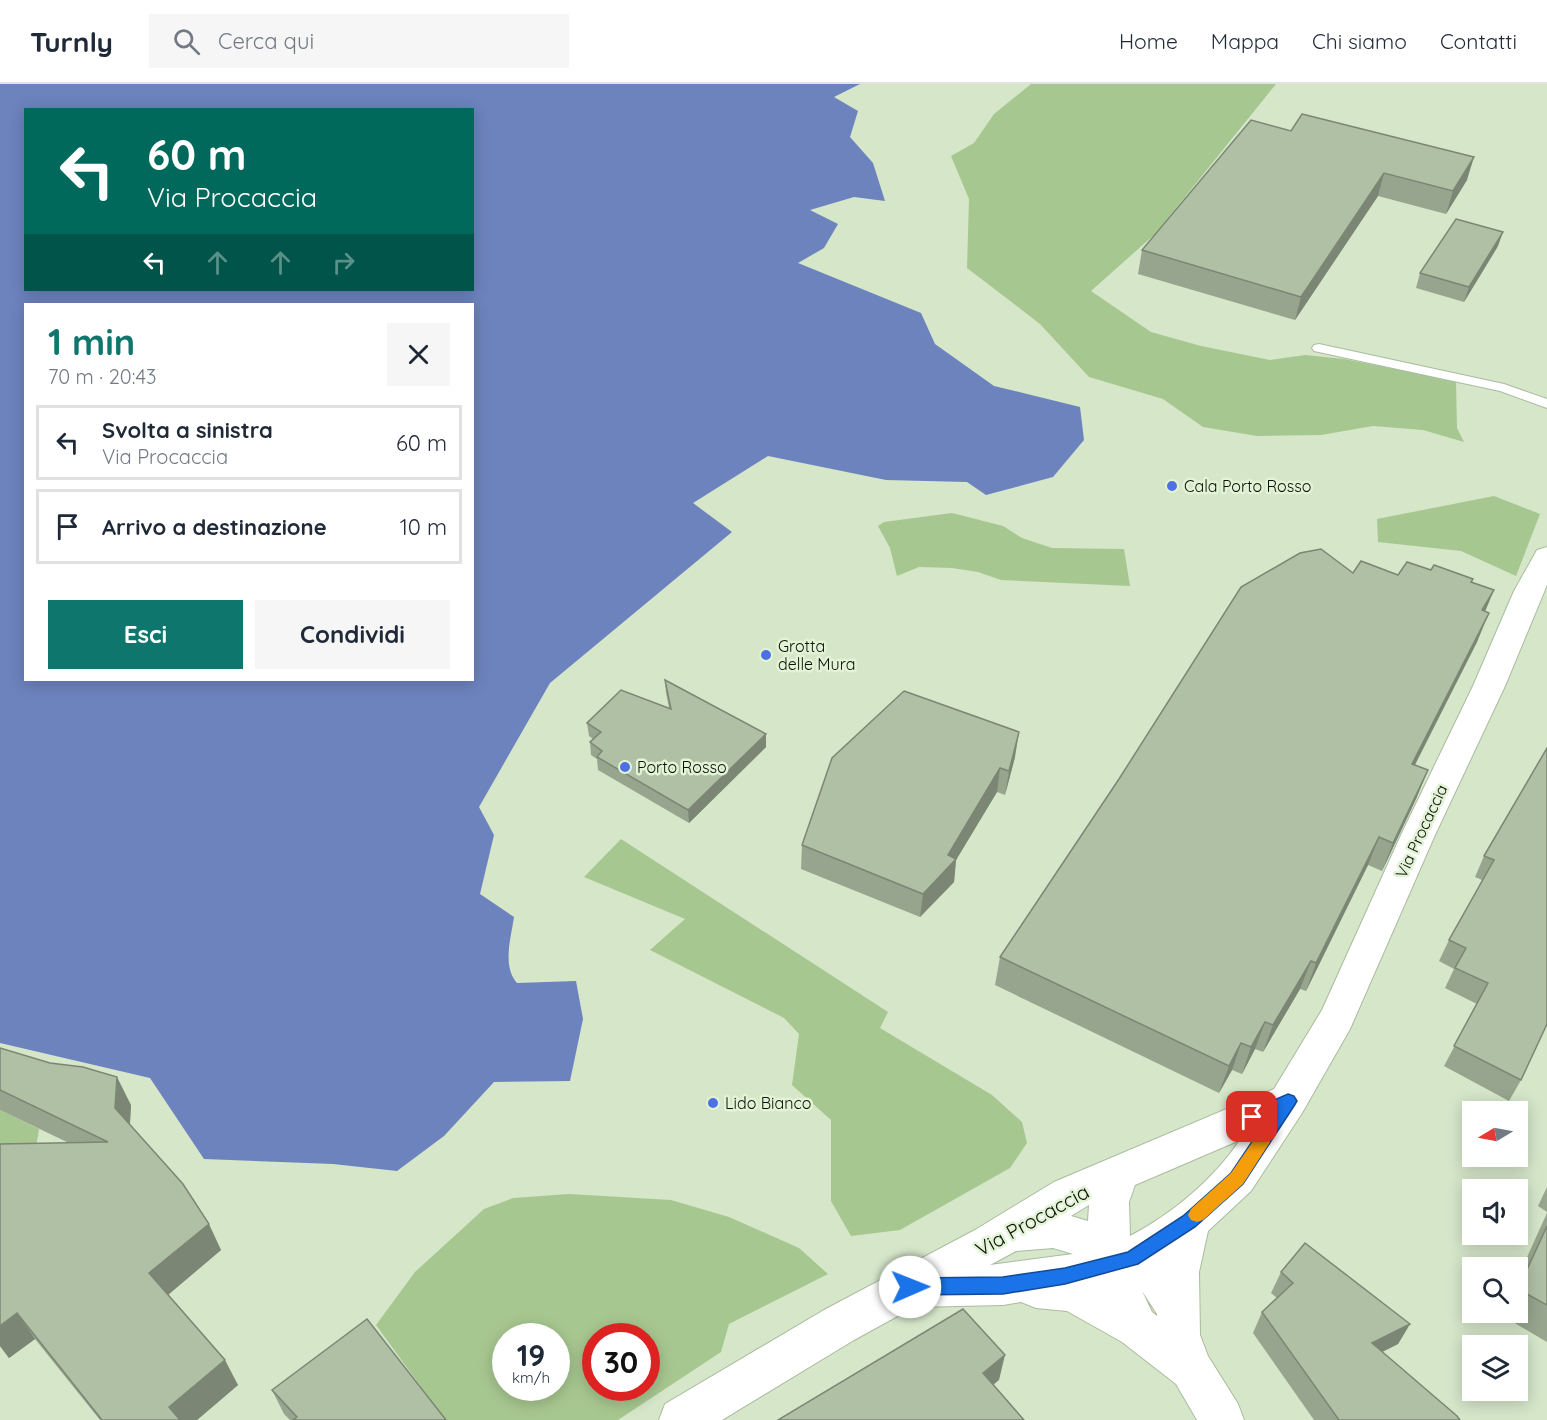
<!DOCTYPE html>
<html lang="it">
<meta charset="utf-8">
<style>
:root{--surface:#fff;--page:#f6f6f7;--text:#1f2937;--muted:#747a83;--line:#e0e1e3;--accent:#0f766e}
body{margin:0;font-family:Quicksand,sans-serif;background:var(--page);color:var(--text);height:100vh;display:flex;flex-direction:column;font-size:22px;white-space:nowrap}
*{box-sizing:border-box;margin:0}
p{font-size:20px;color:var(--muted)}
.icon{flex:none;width:33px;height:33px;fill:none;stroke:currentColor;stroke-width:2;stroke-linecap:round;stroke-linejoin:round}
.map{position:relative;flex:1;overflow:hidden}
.drawer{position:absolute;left:24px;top:219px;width:450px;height:378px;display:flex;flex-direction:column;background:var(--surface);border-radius:0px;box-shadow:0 3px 15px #0003}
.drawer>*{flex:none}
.guide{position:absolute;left:24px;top:24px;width:450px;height:183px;border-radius:0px;box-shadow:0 3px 15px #0003;background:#00695c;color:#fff;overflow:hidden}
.needle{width:39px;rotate:260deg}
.tools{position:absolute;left:1462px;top:1017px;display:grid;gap:12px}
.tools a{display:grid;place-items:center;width:66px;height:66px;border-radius:0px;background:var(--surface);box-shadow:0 3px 15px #0003;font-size:30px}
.speed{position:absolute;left:492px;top:1239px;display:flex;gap:12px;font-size:30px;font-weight:700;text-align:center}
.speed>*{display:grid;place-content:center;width:78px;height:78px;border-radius:50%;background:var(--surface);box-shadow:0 3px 15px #0003;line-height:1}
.speed small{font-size:15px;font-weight:400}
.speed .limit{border:9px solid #d22;background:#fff;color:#111}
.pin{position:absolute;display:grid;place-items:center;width:51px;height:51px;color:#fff;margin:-26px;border-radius:12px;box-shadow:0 3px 9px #0006}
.me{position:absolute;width:66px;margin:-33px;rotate:89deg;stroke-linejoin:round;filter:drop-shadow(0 0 4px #0008)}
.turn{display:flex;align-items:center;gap:21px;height:126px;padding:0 24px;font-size:27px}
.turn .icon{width:78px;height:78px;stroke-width:2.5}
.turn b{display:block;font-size:42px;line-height:51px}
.lanes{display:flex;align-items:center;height:57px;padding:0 24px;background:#0003;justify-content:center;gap:30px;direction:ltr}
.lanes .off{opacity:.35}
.round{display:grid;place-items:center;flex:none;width:63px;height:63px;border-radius:0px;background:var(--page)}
.headline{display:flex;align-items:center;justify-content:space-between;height:102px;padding:0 24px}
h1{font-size:36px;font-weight:800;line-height:45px;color:var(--accent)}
.action{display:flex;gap:12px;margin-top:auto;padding:12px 24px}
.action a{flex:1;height:69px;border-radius:0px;background:var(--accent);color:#fff;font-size:24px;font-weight:800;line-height:69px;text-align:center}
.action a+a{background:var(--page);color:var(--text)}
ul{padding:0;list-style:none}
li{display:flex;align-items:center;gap:18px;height:75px;margin:0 12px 9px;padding:0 12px;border:3px solid var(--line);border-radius:0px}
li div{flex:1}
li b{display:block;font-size:22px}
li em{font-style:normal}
header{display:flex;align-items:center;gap:36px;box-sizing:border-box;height:84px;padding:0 30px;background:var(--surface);border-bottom:2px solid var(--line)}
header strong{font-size:28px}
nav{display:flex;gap:33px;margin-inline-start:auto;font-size:21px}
.search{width:420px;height:54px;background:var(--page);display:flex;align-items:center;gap:15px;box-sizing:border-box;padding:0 21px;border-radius:0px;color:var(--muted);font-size:22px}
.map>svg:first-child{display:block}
</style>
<header>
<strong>Turnly</strong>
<div class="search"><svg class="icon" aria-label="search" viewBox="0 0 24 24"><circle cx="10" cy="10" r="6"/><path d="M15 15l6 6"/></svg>Cerca qui</div>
<nav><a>Home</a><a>Mappa</a><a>Chi siamo</a><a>Contatti</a></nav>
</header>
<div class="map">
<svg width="1547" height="1336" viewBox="0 0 1547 1336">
<rect width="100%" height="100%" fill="#d5e6c9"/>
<g fill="#a7c790" fill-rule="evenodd">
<polygon points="1031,0 1276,0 1155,150 1091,207 1151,248 1201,262 1270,276 1305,271 1344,275 1456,297 1457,344 1464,358 1423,346 1373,342 1321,351 1257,352 1203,343 1163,315 1089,293 1040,240 967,184 969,115 951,72 974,59 994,30"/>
<polygon points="1494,412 1540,430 1516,492 1461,467 1378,458 1377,435"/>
<polygon points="952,429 1003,442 1022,454 1052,464 1124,465 1130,502 1001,496 978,488 952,484 919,483 897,492 890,464 878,442 884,438"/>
<polygon points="621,755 888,928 880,944 992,1011 1022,1038 1027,1059 1010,1084 900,1146 851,1152 831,1117 831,1036 792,1001 799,950 784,934 650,866 685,835 584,793"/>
<polygon points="0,1026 39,1045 34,1077 0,1087"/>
<path d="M 569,1110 L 671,1116 L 729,1133 L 799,1164 L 828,1190 L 729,1240 L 721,1268 L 618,1336 L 445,1336 L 376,1241 L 415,1188 L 484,1125 L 513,1114 ZM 506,1252 L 556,1252 L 556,1304 L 506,1304 ZM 596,1252 L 646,1252 L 646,1304 L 596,1304 Z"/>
</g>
<path fill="#6d83be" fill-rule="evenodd" d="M 0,0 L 860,0 L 834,13 L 858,27 L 850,53 L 873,79 L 885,117 L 854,113 L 810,126 L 838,140 L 824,164 L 798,179 L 921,229 L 935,260 L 994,302 L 1080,323 L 1084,356 L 1053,393 L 986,411 L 967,398 L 886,396 L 768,372 L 693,419 L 732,448 L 550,599 L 479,723 L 494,751 L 480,810 L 514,833 C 511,854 502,882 517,899 L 576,897 L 583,935 L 570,997 L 494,998 L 444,1052 L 397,1087 L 333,1080 L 204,1075 L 150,994 L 0,959 ZM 26,26 L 472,26 L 472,206 L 26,206 ZM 26,220 L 472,220 L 472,596 L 26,596 Z"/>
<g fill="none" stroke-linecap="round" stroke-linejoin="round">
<g stroke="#aabb9f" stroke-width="2">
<polygon id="service" points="1319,260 1504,300 1547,315 1547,324 1500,307 1314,267 1312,264 1314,261"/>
</g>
<g stroke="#aabb9f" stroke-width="2">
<path id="minor" d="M 1547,463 L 1547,501 L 1505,602 L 1435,751 L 1350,945 L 1302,1029 L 1251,1107 L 1208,1147 L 1199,1188 L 1200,1251 L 1208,1272 L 1238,1320 L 1244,1336 L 1197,1336 L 1176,1300 L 1122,1258 L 1067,1227 L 1036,1224 L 1021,1218 L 1003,1221 L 914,1223 L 854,1256 L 722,1336 L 659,1336 L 665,1320 L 824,1226 L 975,1146 L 1054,1098 L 1274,1005 L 1322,926 L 1401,751 L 1473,602 L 1514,507 L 1537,466 ZM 1240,1056 C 1213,1096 1172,1130 1130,1152 L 1129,1118 L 1135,1101 ZM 1089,1121 L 1088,1137 L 1071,1132 ZM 1053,1164 L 1073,1170 L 990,1181 L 1016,1167 ZM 1142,1207 L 1157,1230 L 1157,1232 L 1152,1228 Z"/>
</g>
<use href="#service" fill="#fff" fill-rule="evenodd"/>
<use href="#minor" fill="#fff" fill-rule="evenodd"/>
</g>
<g fill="#97a58e">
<polygon points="1251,36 1467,96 1446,130 1378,112 1295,236 1138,190 1142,166"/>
<polygon points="1498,162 1464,218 1416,204 1420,189"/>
<polygon points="1431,486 1473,495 1472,498 1485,527 1477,558 1415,681 1428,686 1416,715 1382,787 1368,781 1306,907 1300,905 1263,968 1255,965 1242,990 1232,986 1219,1009 995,901 1000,873 1353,489 1398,491"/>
<polygon points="665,596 766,663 689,739 598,686 597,675 591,671 590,658 593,655 589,652 587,639 669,624 666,609"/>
<polygon points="1547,664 1521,996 1509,1017 1444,982 1477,920 1445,904 1454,885 1439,877 1449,856 1482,796 1475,793 1484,772"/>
<polygon points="1015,673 1005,711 997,708 956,776 954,798 920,833 801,785 802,761"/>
<polygon points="0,964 131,1021 130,1041 221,1166 168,1211 238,1301 197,1336 100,1336 35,1255 9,1274 0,1262 0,1060 69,1059 0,1026"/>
<polygon points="1547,1103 1547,1128 1538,1122"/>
<polygon points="1547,1129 1547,1258 1501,1231 1502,1228 1518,1228 1518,1193"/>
<polygon points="1281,1188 1410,1240 1398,1260 1382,1268 1460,1336 1314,1336 1253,1249 1262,1228 1277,1214 1271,1209"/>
<polygon points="272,1306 446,1336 290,1336 284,1330"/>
</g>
<g fill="#7b8674">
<polygon points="1474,73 1467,96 1446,130 1453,107"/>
<polygon points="1384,89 1378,112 1295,236 1301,213"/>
<polygon points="1503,148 1498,162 1464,218 1469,203"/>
<polygon points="1494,506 1482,535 1482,526"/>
<polygon points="1489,529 1477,558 1401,708 1412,680"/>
<polygon points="1019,648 1015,673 1005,711 1009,687"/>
<polygon points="766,650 766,663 689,739 688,726"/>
<polygon points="1000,684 997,708 956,776 954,798 920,833 923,810 948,771"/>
<polygon points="1428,686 1416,715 1382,787 1393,759"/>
<polygon points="1379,753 1368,781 1306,907 1316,879"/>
<polygon points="1311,877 1300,905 1263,968 1273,941"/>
<polygon points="1265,938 1255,965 1242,990 1251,963"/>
<polygon points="1241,959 1232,986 1219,1009 1229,982"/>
<polygon points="117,993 131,1021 129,1052 115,1024"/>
<polygon points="209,1140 221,1166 163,1215 149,1189"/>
<polygon points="17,1229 35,1255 9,1274 0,1262 0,1242"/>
<polygon points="1410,1240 1398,1260 1360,1279 1372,1259"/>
<polygon points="1005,1271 999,1296 978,1314 983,1289"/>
<polygon points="225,1276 238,1301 197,1336 177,1336 169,1323"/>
</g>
<g fill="#b0c0a5" stroke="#7b8674" stroke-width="1.5">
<polygon points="1302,30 1474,73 1453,107 1384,89 1301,213 1142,166 1251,36 1291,47"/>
<polygon points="1456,135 1503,148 1469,203 1420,189"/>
<polygon points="1321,465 1353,489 1361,477 1398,491 1407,478 1431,486 1434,481 1473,495 1471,498 1494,506 1482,526 1489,529 1412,680 1428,686 1393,759 1379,753 1316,879 1311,877 1273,941 1265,938 1251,963 1241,959 1229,982 1000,873 1119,695 1241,503 1300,469"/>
<polygon points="665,596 766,650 688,726 597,673 602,667 590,658 601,648 587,639 621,606 671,625"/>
<polygon points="904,607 1019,648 1009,687 1000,684 948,771 956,775 923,810 802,761 832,674"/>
<polygon points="1547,664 1547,940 1521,996 1454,962 1488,899 1455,884 1466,864 1449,856 1494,776 1484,772"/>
<polygon points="0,964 50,979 83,983 117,993 115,1024 183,1100 209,1140 149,1189 225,1276 169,1323 180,1336 102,1336 17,1229 0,1242 0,1060 108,1058 0,1006"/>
<polygon points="1547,1142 1547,1221 1518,1205"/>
<polygon points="1305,1159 1410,1240 1372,1259 1457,1332 1460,1336 1339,1336 1262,1228 1293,1199 1281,1188"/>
<polygon points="963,1225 1005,1271 983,1289 1024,1336 778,1336"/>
<polygon points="367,1235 446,1336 293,1336 297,1333 272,1306"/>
</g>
<polygon fill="#1a73e8" stroke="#114b97" stroke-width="1.5" points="1288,1010 1294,1012 1297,1017 1294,1022 1243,1100 1195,1143 1138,1180 1065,1200 1003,1210 910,1211 904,1209 901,1203 904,1197 910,1194 1003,1193 1065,1184 1128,1168 1183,1132 1231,1089 1268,1034 1252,1040 1247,1038 1244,1033 1247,1028"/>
<polygon fill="#f59e0b" points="1261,1050 1267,1053 1270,1058 1243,1100 1203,1136 1197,1138 1191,1136 1188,1131 1191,1125 1231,1089 1256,1053"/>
<g fill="#4d71e4" stroke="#e2f3d6" stroke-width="2">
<circle cx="1172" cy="402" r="6"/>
<circle cx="766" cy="571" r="6"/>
<circle cx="625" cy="683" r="6"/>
<circle cx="713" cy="1019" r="6"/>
</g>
<g text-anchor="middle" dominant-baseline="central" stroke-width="5" stroke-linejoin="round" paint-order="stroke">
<g font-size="16" fill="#0c1108" stroke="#e2f3d6" text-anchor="start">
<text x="1184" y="402">Cala Porto Rosso</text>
<text x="778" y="562">Grotta<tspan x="778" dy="18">delle Mura</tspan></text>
<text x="637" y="683">Porto Rosso</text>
<text x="725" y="1019">Lido Bianco</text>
</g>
<g font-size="16" fill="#0c1108" stroke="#e2f3d6">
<text transform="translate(1421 747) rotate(-65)">Via Procaccia</text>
</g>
<g font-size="20" fill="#0c1108" stroke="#e2f3d6">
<text transform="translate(1032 1136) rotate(-29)">Via Procaccia</text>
</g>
</g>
</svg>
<div class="tools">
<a><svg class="needle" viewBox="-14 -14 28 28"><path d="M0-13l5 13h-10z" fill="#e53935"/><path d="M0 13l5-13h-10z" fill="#747a83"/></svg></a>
<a><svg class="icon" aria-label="sound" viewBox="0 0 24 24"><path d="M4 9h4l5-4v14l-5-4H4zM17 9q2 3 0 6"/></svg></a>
<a><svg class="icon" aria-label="search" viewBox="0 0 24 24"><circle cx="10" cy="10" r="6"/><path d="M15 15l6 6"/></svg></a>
<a><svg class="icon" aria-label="layers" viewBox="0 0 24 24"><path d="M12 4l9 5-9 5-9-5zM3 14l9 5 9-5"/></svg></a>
</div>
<div class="speed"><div>19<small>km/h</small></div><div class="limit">30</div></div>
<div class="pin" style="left:1252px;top:1033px;background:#d93025"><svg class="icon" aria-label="arrive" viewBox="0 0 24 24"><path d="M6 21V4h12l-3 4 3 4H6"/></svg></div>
<svg class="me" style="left:910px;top:1203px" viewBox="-20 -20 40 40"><circle r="19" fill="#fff"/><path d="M0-13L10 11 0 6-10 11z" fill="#1a73e8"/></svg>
<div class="guide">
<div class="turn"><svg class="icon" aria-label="left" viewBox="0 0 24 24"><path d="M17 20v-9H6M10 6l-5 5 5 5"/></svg><div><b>60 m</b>Via Procaccia</div></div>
<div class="lanes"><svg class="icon" aria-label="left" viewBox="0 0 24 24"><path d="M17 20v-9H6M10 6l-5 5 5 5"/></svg><svg class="icon off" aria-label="ahead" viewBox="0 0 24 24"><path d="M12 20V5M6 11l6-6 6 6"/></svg><svg class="icon off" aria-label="ahead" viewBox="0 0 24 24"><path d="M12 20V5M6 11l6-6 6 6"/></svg><svg class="icon off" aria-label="right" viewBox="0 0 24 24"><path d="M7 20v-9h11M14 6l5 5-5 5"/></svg></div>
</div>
<section class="drawer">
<div class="headline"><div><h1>1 min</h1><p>70 m · 20:43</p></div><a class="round"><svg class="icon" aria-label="close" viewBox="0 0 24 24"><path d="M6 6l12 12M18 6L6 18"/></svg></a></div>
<ul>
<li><svg class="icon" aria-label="left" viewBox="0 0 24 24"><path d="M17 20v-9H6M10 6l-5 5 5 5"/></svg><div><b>Svolta a sinistra</b><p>Via Procaccia</p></div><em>60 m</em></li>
<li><svg class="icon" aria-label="arrive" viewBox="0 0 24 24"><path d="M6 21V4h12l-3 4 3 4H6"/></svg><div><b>Arrivo a destinazione</b></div><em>10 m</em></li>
</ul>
<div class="action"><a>Esci</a><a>Condividi</a></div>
</section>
</div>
